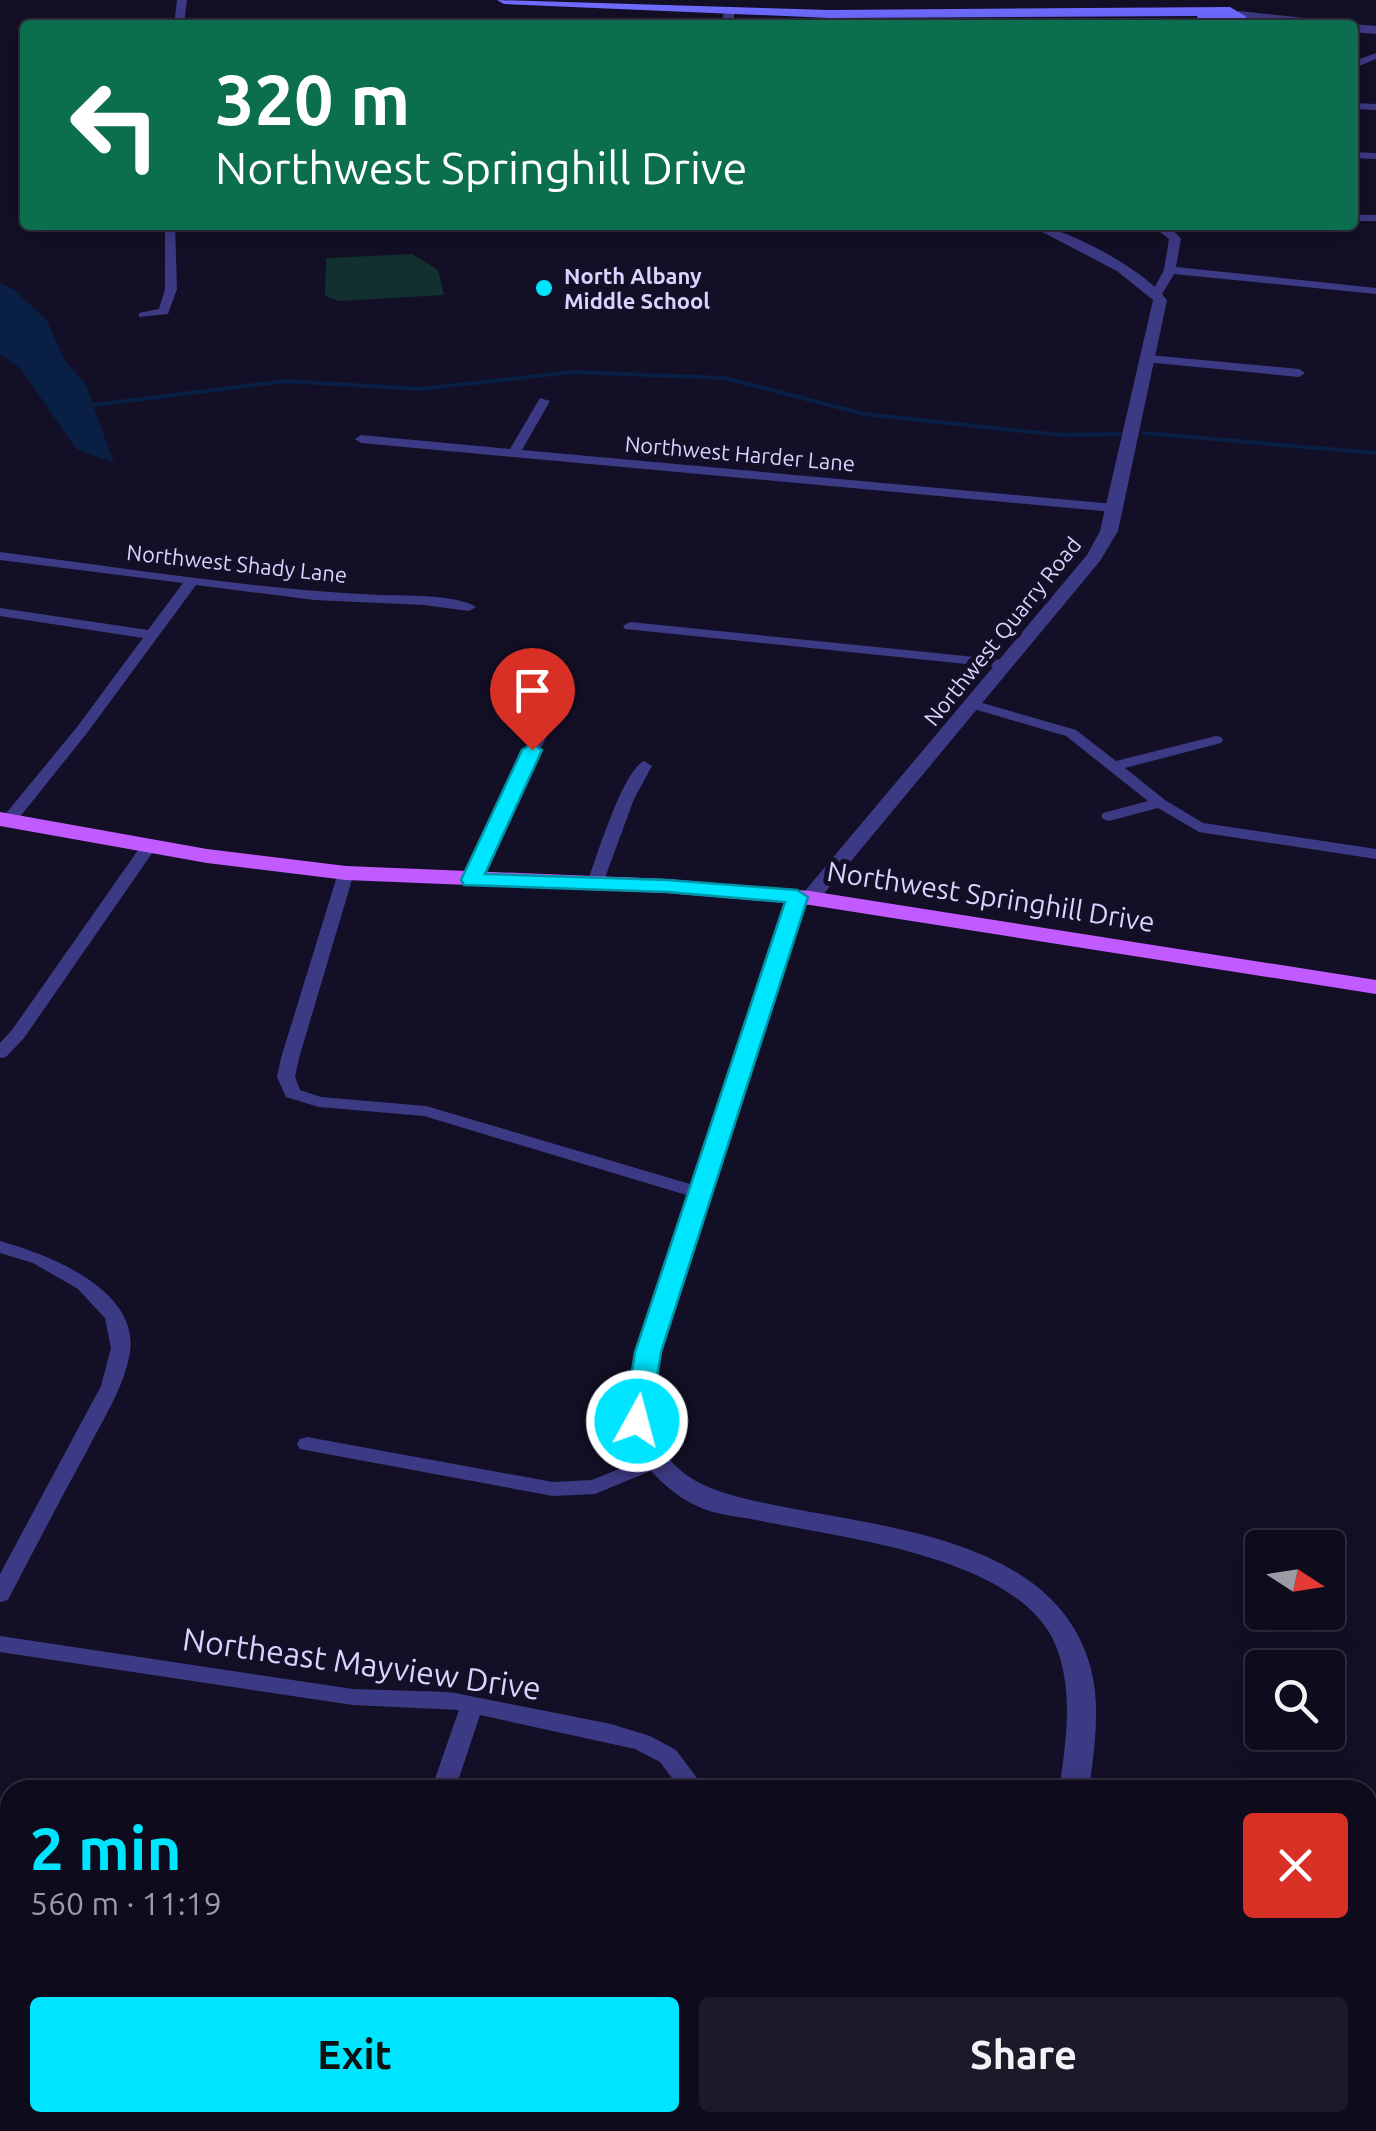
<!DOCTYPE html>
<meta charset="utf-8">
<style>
:root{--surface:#0e0b1c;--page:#1c1929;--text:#f1f3f6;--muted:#9b9ba3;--line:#2e2b3b;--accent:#00e5ff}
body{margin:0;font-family:Ubuntu,sans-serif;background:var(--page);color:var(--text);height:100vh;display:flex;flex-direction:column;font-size:38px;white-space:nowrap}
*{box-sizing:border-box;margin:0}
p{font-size:32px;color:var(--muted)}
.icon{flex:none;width:55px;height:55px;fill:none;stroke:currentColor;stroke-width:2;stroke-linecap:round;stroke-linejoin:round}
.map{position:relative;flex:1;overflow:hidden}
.drawer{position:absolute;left:0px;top:1780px;width:1378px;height:352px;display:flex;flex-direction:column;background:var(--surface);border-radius:30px 30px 0 0;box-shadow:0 5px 25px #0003,0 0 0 2px var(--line)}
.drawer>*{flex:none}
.guide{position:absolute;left:20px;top:20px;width:1338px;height:210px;border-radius:10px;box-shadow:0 5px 25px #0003,0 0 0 2px var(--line);background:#0b6e4f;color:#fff;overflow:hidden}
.needle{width:65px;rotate:102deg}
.tools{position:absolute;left:1245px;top:1530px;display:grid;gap:20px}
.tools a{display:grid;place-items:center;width:100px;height:100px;border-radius:10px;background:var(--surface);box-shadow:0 5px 25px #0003,0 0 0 2px var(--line);font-size:50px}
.pin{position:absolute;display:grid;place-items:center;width:85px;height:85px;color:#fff;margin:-102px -42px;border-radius:50% 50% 50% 0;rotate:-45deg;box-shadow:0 0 10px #0007}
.pin .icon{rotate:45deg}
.me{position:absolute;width:110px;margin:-55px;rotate:7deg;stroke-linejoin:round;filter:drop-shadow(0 0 8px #0008)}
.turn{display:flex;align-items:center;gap:35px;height:210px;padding:0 30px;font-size:45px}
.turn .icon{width:130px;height:130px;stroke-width:2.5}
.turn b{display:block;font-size:70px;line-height:85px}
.round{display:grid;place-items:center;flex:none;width:105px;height:105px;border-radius:10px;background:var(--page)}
.summary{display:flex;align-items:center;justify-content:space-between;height:170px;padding:0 30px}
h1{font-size:60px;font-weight:700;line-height:75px;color:var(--accent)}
.cta{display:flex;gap:20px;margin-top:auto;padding:20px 30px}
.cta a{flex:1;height:115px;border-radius:10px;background:var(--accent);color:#111;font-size:40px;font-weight:700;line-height:115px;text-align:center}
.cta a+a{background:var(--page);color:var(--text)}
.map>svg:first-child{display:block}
</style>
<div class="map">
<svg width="1376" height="2131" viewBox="0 0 1376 2131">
<rect width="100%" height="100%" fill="#130f26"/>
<polygon fill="#12302f" points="412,254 438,270 444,295 339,301 325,296 326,258"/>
<polygon fill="#0a1f44" points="0,283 14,290 46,319 65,361 85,383 114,463 76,449 21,369 0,354"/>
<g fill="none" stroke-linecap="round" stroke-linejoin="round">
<g stroke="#0a1f44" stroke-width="4">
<polyline points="94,405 285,381 420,389 572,372 725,378 864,414 1061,435 1120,434"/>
<polyline points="1143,433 1376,453"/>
</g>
<g fill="#3d3a85" fill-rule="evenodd">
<polygon points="177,0 187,0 184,25 174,25"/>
<polygon points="1376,53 1376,59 1352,69 1352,62"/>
<polygon points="1352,103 1376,104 1376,110 1352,109"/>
<polygon points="25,151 25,162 19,161 20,154"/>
<polygon points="1352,152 1376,153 1376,159 1352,158"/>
<rect x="1352" y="215" width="24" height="6"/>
<polygon points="165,225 175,225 177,289 168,314 139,317 139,313 159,309 165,289"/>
<polygon points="1054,225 1079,225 1044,233 1039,230"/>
<path d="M 1151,225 C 1165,225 1172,227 1181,239 L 1176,267 L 1376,288 L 1376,294 L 1174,274 L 1161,296 L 1153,296 L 1151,294 L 1164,270 L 1169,239 Z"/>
<polygon points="1149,355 1299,369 1305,373 1299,377 1145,362 1143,359"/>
<polygon points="540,398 550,401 522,450 1114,504 1121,508 1114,512 361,443 355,439 361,435 510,449"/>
<path d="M 0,552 C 126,568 252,589 379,595 C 404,596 456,594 476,607 L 469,611 L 424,605 L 314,600 L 196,585 L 87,733 L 15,823 L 3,823 L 1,820 L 3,817 L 77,727 L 143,638 L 0,616 L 0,608 L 148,630 L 183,583 L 0,560 Z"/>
<polygon points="630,622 1005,660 1012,664 1005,668 625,629 623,626"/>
<polygon points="560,688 567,692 480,880 472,885 466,883 464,880 553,692"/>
<polygon points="972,700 1076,730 1116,761 1216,736 1221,737 1223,740 1221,743 1125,768 1165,800 1203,823 1376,849 1376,859 1199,832 1158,808 1109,821 1103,819 1101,816 1103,813 1148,801 1066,736 967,707 965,704"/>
<path d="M 644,761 L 652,766 L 634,799 L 603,883 L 601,886 L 589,886 L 587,883 C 597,857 622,772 644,761 Z"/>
<polygon points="149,841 157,846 24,1038 6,1057 0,1058 0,1043 12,1030 143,843"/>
<polygon points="346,868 354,873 299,1058 295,1077 300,1090 321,1097 426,1106 707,1189 709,1193 707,1197 693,1197 424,1116 319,1107 286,1097 277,1077 281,1058 338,873"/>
<path d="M 0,1241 C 47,1254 139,1289 130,1352 C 124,1388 103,1419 87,1451 C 61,1498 36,1546 11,1594 L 8,1600 L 0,1602 L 0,1574 L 101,1386 L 111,1348 L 105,1318 L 78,1289 L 33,1263 L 0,1253 Z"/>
<polygon points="307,1437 553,1482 592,1480 658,1453 665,1455 668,1460 665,1465 595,1494 553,1496 300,1449 297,1444 300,1439"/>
<polygon points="0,1636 353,1689 450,1692 611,1724 650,1736 676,1750 706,1790 681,1790 660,1762 635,1749 480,1715 455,1790 431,1790 459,1710 353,1705 0,1652"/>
</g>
<g fill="#3d3a85" fill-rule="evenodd">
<polygon points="724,8 734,11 734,25 722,25"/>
<polygon points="1239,11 1332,21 1338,25 1298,25 1235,18 1233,15"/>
<polygon points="1352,24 1376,26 1376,34 1352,32"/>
<path d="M 1029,225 C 1064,225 1146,271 1167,300 L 1118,531 L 1100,561 L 817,902 L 805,903 L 661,1352 C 655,1381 647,1413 659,1442 C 679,1487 732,1496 774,1505 C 884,1528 1057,1538 1091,1669 C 1101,1708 1094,1751 1089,1790 L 1059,1790 C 1066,1743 1074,1692 1056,1646 C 1020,1556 841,1538 756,1520 C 738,1516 714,1515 697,1506 C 669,1493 640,1465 631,1435 C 623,1408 630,1379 635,1352 L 787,897 L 790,893 L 804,892 L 1087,555 L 1100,531 L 1153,300 L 1117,271 Z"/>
<polygon points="1007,2122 1040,2122 1040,2131 1006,2131"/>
</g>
<polygon fill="#6f6bff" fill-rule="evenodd" points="497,0 829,10 1230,7 1247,17 1229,25 1199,21 1197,16 829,18 504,4"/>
<polygon fill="#c25bff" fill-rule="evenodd" points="0,812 207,849 346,866 667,879 810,891 1376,980 1376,994 810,905 667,893 346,880 207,863 0,826"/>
</g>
<polygon fill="#00e5ff" stroke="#0095a6" stroke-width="2.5" points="532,744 542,750 485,874 667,880 797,890 808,897 661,1352 650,1421 646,1427 628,1427 624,1421 635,1352 785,902 667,892 464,885 461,880 522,750"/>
<circle fill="#00e5ff" stroke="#130f26" stroke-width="4" cx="544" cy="288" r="10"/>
<g text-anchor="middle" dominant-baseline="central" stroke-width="10" stroke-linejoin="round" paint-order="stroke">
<g font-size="22" font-weight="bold" fill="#d9d4ff" stroke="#130f26" text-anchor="start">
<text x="564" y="275">North Albany<tspan x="564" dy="25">Middle School</tspan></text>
</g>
<g font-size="22" fill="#d9d4ff" stroke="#130f26">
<text transform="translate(740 453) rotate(5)">Northwest Harder Lane</text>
<text transform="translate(237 563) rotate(6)">Northwest Shady Lane</text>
<text transform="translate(1002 631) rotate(-51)">Northwest Quarry Road</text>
</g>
<g font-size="28" fill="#d9d4ff" stroke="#130f26">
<text transform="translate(991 896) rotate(9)">Northwest Springhill Drive</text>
</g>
<g font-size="32" fill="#d9d4ff" stroke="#130f26">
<text transform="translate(362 1663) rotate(8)">Northeast Mayview Drive</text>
</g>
</g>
</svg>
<div class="tools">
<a><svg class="needle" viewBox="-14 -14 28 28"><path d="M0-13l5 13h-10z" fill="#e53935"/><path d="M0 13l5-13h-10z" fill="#9b9ba3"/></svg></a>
<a><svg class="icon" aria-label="search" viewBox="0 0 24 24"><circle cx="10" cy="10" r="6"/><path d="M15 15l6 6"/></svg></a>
</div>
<div class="pin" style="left:532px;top:750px;background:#d93025"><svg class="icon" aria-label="arrive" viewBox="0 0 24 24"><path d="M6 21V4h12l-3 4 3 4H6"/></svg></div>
<svg class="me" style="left:637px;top:1421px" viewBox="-20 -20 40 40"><circle r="17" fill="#00e5ff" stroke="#fff" stroke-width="3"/><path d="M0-11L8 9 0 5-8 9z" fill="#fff"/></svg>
<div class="guide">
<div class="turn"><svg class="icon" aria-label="left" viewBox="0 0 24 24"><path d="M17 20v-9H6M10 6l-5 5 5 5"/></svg><div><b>320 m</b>Northwest Springhill Drive</div></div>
</div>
<section class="drawer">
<div class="summary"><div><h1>2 min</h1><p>560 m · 11:19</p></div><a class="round" style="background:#d93025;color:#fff"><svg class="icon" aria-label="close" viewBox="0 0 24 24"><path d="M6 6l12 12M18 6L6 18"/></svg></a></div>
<div class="cta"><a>Exit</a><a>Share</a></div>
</section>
</div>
